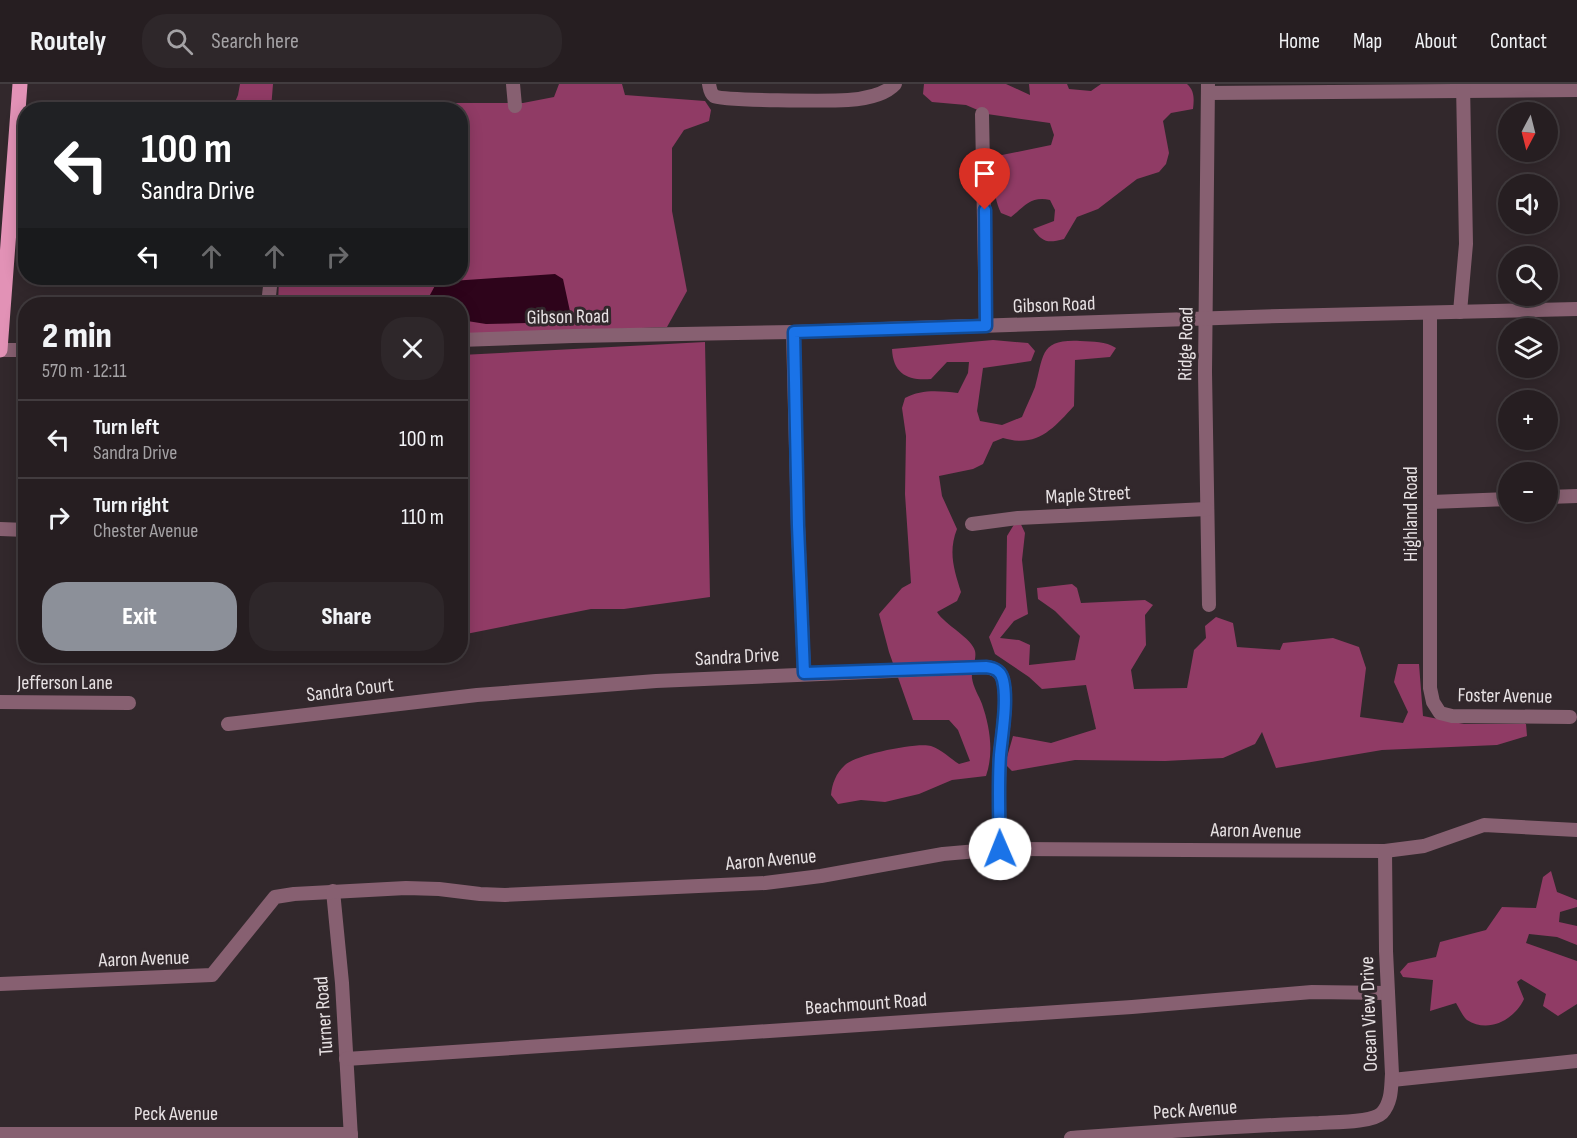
<!DOCTYPE html>
<meta charset="utf-8">
<style>
:root{--surface:#261e21;--page:#2e272a;--text:#f1f3f6;--muted:#a4a2a5;--line:#423c3f;--accent:#8c9099}
body{margin:0;font-family:"Sofia Sans Condensed",sans-serif;background:var(--page);color:var(--text);height:100vh;display:flex;flex-direction:column;font-size:22px;white-space:nowrap}
*{box-sizing:border-box;margin:0}
p{font-size:20px;color:var(--muted)}
.icon{flex:none;width:33px;height:33px;fill:none;stroke:currentColor;stroke-width:2;stroke-linecap:round;stroke-linejoin:round}
.map{position:relative;flex:1;overflow:hidden}
.details{position:absolute;left:18px;top:213px;width:450px;height:366px;display:flex;flex-direction:column;background:var(--surface);border-radius:24px;box-shadow:0 3px 15px #0003,0 0 0 2px var(--line)}
.details>*{flex:none}
.hud{position:absolute;left:18px;top:18px;width:450px;height:183px;border-radius:24px;box-shadow:0 3px 15px #0003,0 0 0 2px var(--line);background:#202124;color:#fff;overflow:hidden}
.needle{width:39px;rotate:187deg}
.buttons{position:absolute;left:1498px;top:18px;display:grid;gap:12px}
.buttons a{display:grid;place-items:center;width:60px;height:60px;border-radius:50%;background:var(--surface);box-shadow:0 3px 15px #0003,0 0 0 2px var(--line);font-size:30px}
.pin{position:absolute;display:grid;place-items:center;width:51px;height:51px;color:#fff;margin:-62px -26px;border-radius:50% 50% 50% 0;rotate:-45deg;box-shadow:0 0 6px #0007}
.pin .icon{rotate:45deg}
.me{position:absolute;width:66px;margin:-33px;rotate:359deg;stroke-linejoin:round;filter:drop-shadow(0 0 4px #0008)}
.turn{display:flex;align-items:center;gap:21px;height:126px;padding:0 24px;font-size:27px}
.turn .icon{width:78px;height:78px;stroke-width:2.5}
.turn b{display:block;font-size:42px;line-height:51px}
.lanes{display:flex;align-items:center;height:57px;padding:0 24px;background:#0003;justify-content:center;gap:30px;direction:ltr}
.lanes .off{opacity:.35}
.round{display:grid;place-items:center;flex:none;width:63px;height:63px;border-radius:24px;background:var(--page)}
.head{display:flex;align-items:center;justify-content:space-between;height:102px;padding:0 24px}
h1{font-size:36px;font-weight:800;line-height:45px}
.button{display:flex;gap:12px;margin-top:auto;padding:12px 24px}
.button a{flex:1;height:69px;border-radius:24px;background:var(--accent);color:#fff;font-size:24px;font-weight:800;line-height:69px;text-align:center}
.button a+a{background:var(--page);color:var(--text)}
ul{padding:0;list-style:none}
li{display:flex;align-items:center;gap:18px;height:78px;padding:0 24px;border-top:2px solid var(--line)}
li div{flex:1}
li b{display:block;font-size:22px}
li em{font-style:normal}
header{display:flex;align-items:center;gap:36px;box-sizing:border-box;height:84px;padding:0 30px;background:var(--surface);border-bottom:2px solid var(--line)}
header strong{font-size:28px}
nav{display:flex;gap:33px;margin-inline-start:auto;font-size:21px}
.search{width:420px;height:54px;background:var(--page);display:flex;align-items:center;gap:15px;box-sizing:border-box;padding:0 21px;border-radius:24px;color:var(--muted);font-size:22px}
.map>svg:first-child{display:block}
</style>
<header>
<strong>Routely</strong>
<div class="search"><svg class="icon" aria-label="search" viewBox="0 0 24 24"><circle cx="10" cy="10" r="6"/><path d="M15 15l6 6"/></svg>Search here</div>
<nav><a>Home</a><a>Map</a><a>About</a><a>Contact</a></nav>
</header>
<div class="map">
<svg width="1577" height="1054" viewBox="0 0 1577 1054">
<rect width="100%" height="100%" fill="#32282c"/>
<g fill="#903b65">
<polygon points="240,0 273,0 271,25 232,25 238,11"/>
<polygon points="559,0 622,0 625,11 705,17 711,26 709,37 684,46 672,64 672,127 687,207 667,243 461,251 460,220 278,220 279,194 460,194 460,26 351,25 442,19 523,19 554,13"/>
<path d="M 924,0 L 1006,0 L 1030,11 L 1029,0 L 1067,0 L 1069,5 L 1091,7 L 1101,0 L 1187,0 C 1195,7 1194,16 1193,25 L 1171,29 L 1163,37 L 1169,69 L 1166,80 L 1159,88 L 1137,95 L 1098,125 L 1077,133 L 1064,155 C 1048,159 1043,159 1033,145 L 1054,137 L 1055,126 L 1050,116 C 1031,112 1025,122 1011,133 L 1001,129 C 993,113 992,89 997,72 L 1051,61 L 1054,51 L 1050,39 L 987,30 L 966,21 L 932,18 L 923,10 Z"/>
<path d="M 993,256 L 1028,259 L 1035,267 L 1031,277 L 983,284 L 977,327 L 980,337 L 1002,341 L 1022,333 C 1026,323 1031,313 1035,303 C 1044,272 1039,255 1080,257 C 1094,258 1105,257 1116,264 L 1110,273 L 1075,276 L 1074,322 C 1053,345 1037,364 1003,354 L 993,358 L 983,380 L 973,385 L 939,392 L 942,412 L 957,445 C 948,468 954,486 961,508 L 957,517 L 937,528 C 945,541 972,554 975,567 C 977,575 971,586 972,594 C 973,603 979,612 982,620 C 990,643 994,669 986,692 L 952,696 L 919,710 L 885,718 L 861,716 L 838,720 L 831,711 C 832,700 836,689 845,681 C 855,671 917,658 931,662 C 941,665 951,675 959,680 L 970,677 L 958,646 L 949,636 L 913,636 L 889,568 L 879,530 L 902,504 L 911,499 L 905,410 L 906,352 L 902,324 L 905,314 C 922,305 939,307 958,309 L 968,289 L 969,278 L 947,278 L 931,295 C 908,297 893,290 892,265 Z"/>
<polygon points="705,258 710,513 624,525 591,525 461,551 461,271"/>
<polygon points="1018,434 1025,449 1022,476 1028,530 1014,537 1000,554 1019,556 1030,561 1029,581 1075,576 1080,552 1055,527 1038,515 1037,504 1072,500 1077,504 1081,519 1145,516 1153,521 1145,531 1146,561 1131,586 1134,605 1187,604 1194,566 1206,554 1205,542 1216,533 1233,539 1237,563 1280,566 1283,559 1333,554 1359,563 1366,584 1360,633 1403,639 1408,628 1394,598 1398,580 1419,580 1423,632 1464,640 1526,640 1527,652 1497,661 1382,666 1276,684 1262,648 1255,660 1223,674 1165,677 1075,676 1012,687 1005,680 1013,652 1051,659 1096,645 1086,601 1042,605 1029,593 995,570 989,553 1006,523 1007,452"/>
<path d="M 1551,787 L 1557,808 L 1577,816 L 1577,823 L 1560,828 L 1559,838 L 1577,842 L 1577,861 L 1557,853 L 1529,850 L 1526,859 L 1577,877 L 1577,920 L 1558,932 L 1543,922 L 1546,910 L 1521,895 L 1517,898 L 1524,915 C 1515,935 1489,950 1467,936 C 1463,933 1459,924 1456,919 L 1430,927 L 1433,896 L 1403,893 L 1400,888 L 1408,879 L 1436,873 L 1440,858 L 1486,846 L 1502,823 L 1536,824 L 1543,793 Z"/>
</g>
<polygon fill="#2e041b" points="555,190 563,195 571,232 565,238 486,240 461,236 460,220 425,220 437,198"/>
<g fill="none" stroke-linecap="round" stroke-linejoin="round">
<g stroke="#876071" stroke-width="14">
<polyline points="513,0 515,22"/>
<path d="M 709,0 C 710,5 710,9 714,12 C 722,17 832,17 848,16 C 863,15 885,11 895,0"/>
<polyline points="1208,0 1205,288 1209,521"/>
<polyline points="1208,9 1577,6"/>
<polyline points="982,30 986,242"/>
<polyline points="268,220 271,194"/>
<polyline points="1460,228 1466,160 1463,0"/>
<polyline points="1430,229 1430,604 1433,618 1440,629 1452,632 1570,633"/>
<polyline points="793,248 798,442 804,589"/>
<polyline points="460,256 573,252 793,248 1281,232 1577,225"/>
<polyline points="0,266 26,266"/>
<polyline points="1548,413 1577,412"/>
<polyline points="1431,418 1509,415"/>
<polyline points="972,440 1018,434 1207,425"/>
<polyline points="0,445 26,446"/>
<polyline points="0,618 129,619"/>
<path d="M 228,640 L 477,611 L 656,597 L 986,583 C 994,584 1001,587 1003,596 C 1008,617 1002,649 1000,671 C 998,702 999,733 1000,765"/>
<polyline points="333,807 342,899 351,1054"/>
<polyline points="0,900 212,891 275,813 294,810 406,804 439,805 480,810 505,811 765,799 821,792 943,770 1000,765 1385,767 1424,762 1484,741 1577,746"/>
<polyline points="346,975 1132,923 1312,908 1388,909"/>
<polyline points="1392,996 1577,977"/>
<polyline points="0,1050 351,1050"/>
<path d="M 1071,1054 C 1154,1048 1236,1042 1319,1039 C 1333,1038 1372,1039 1382,1029 C 1392,1018 1391,1003 1392,990 L 1386,867 L 1385,767"/>
</g>
<polyline stroke="#e292b6" stroke-width="15" points="0,266 20,0"/>
</g>
<g fill="none" stroke-linecap="round" stroke-linejoin="round">
<g stroke="#114b97" stroke-width="15">
<path id="route" d="M 985,126 L 986,242 L 794,248 L 798,442 L 804,589 L 986,583 C 995,584 1001,587 1003,596 C 1008,617 1002,649 1000,671 C 998,702 999,733 1000,765"/>
</g>
<use href="#route" stroke="#1a73e8" stroke-width="10"/>
</g>
<g text-anchor="middle" dominant-baseline="central" stroke-width="6" stroke-linejoin="round" paint-order="stroke">
<g font-size="20" fill="#e7e1e3" stroke="#32282c">
<text transform="translate(1054 221) rotate(-2)">Gibson Road</text>
<text transform="translate(568 233) rotate(-1)">Gibson Road</text>
<text transform="translate(1186 260) rotate(-89)">Ridge Road</text>
<text transform="translate(1088 411) rotate(-3)">Maple Street</text>
<text transform="translate(1411 430) rotate(-90)">Highland Road</text>
<text transform="translate(737 573) rotate(-3)">Sandra Drive</text>
<text x="65" y="599">Jefferson Lane</text>
<text transform="translate(350 606) rotate(-7)">Sandra Court</text>
<text transform="translate(1505 612) rotate(1)">Foster Avenue</text>
<text transform="translate(1256 747) rotate(1)">Aaron Avenue</text>
<text transform="translate(771 776) rotate(-5)">Aaron Avenue</text>
<text transform="translate(144 875) rotate(-2)">Aaron Avenue</text>
<text transform="translate(866 920) rotate(-4)">Beachmount Road</text>
<text transform="translate(1369 930) rotate(-92)">Ocean View Drive</text>
<text transform="translate(324 932) rotate(-94)">Turner Road</text>
<text transform="translate(1195 1026) rotate(-4)">Peck Avenue</text>
<text x="176" y="1030">Peck Avenue</text>
</g>
</g>
</svg>
<div class="buttons">
<a><svg class="needle" viewBox="-14 -14 28 28"><path d="M0-13l5 13h-10z" fill="#e53935"/><path d="M0 13l5-13h-10z" fill="#a4a2a5"/></svg></a>
<a><svg class="icon" aria-label="sound" viewBox="0 0 24 24"><path d="M4 9h4l5-4v14l-5-4H4zM17 9q2 3 0 6"/></svg></a>
<a><svg class="icon" aria-label="search" viewBox="0 0 24 24"><circle cx="10" cy="10" r="6"/><path d="M15 15l6 6"/></svg></a>
<a><svg class="icon" aria-label="layers" viewBox="0 0 24 24"><path d="M12 4l9 5-9 5-9-5zM3 14l9 5 9-5"/></svg></a>
<a>+</a>
<a>−</a>
</div>
<div class="pin" style="left:985px;top:126px;background:#d93025"><svg class="icon" aria-label="arrive" viewBox="0 0 24 24"><path d="M6 21V4h12l-3 4 3 4H6"/></svg></div>
<svg class="me" style="left:1000px;top:765px" viewBox="-20 -20 40 40"><circle r="19" fill="#fff"/><path d="M0-13L10 11 0 6-10 11z" fill="#1a73e8"/></svg>
<div class="hud">
<div class="turn"><svg class="icon" aria-label="left" viewBox="0 0 24 24"><path d="M17 20v-9H6M10 6l-5 5 5 5"/></svg><div><b>100 m</b>Sandra Drive</div></div>
<div class="lanes"><svg class="icon" aria-label="left" viewBox="0 0 24 24"><path d="M17 20v-9H6M10 6l-5 5 5 5"/></svg><svg class="icon off" aria-label="ahead" viewBox="0 0 24 24"><path d="M12 20V5M6 11l6-6 6 6"/></svg><svg class="icon off" aria-label="ahead" viewBox="0 0 24 24"><path d="M12 20V5M6 11l6-6 6 6"/></svg><svg class="icon off" aria-label="right" viewBox="0 0 24 24"><path d="M7 20v-9h11M14 6l5 5-5 5"/></svg></div>
</div>
<section class="details">
<div class="head"><div><h1>2 min</h1><p>570 m · 12:11</p></div><a class="round"><svg class="icon" aria-label="close" viewBox="0 0 24 24"><path d="M6 6l12 12M18 6L6 18"/></svg></a></div>
<ul>
<li><svg class="icon" aria-label="left" viewBox="0 0 24 24"><path d="M17 20v-9H6M10 6l-5 5 5 5"/></svg><div><b>Turn left</b><p>Sandra Drive</p></div><em>100 m</em></li>
<li><svg class="icon" aria-label="right" viewBox="0 0 24 24"><path d="M7 20v-9h11M14 6l5 5-5 5"/></svg><div><b>Turn right</b><p>Chester Avenue</p></div><em>110 m</em></li>
</ul>
<div class="button"><a>Exit</a><a>Share</a></div>
</section>
</div>
